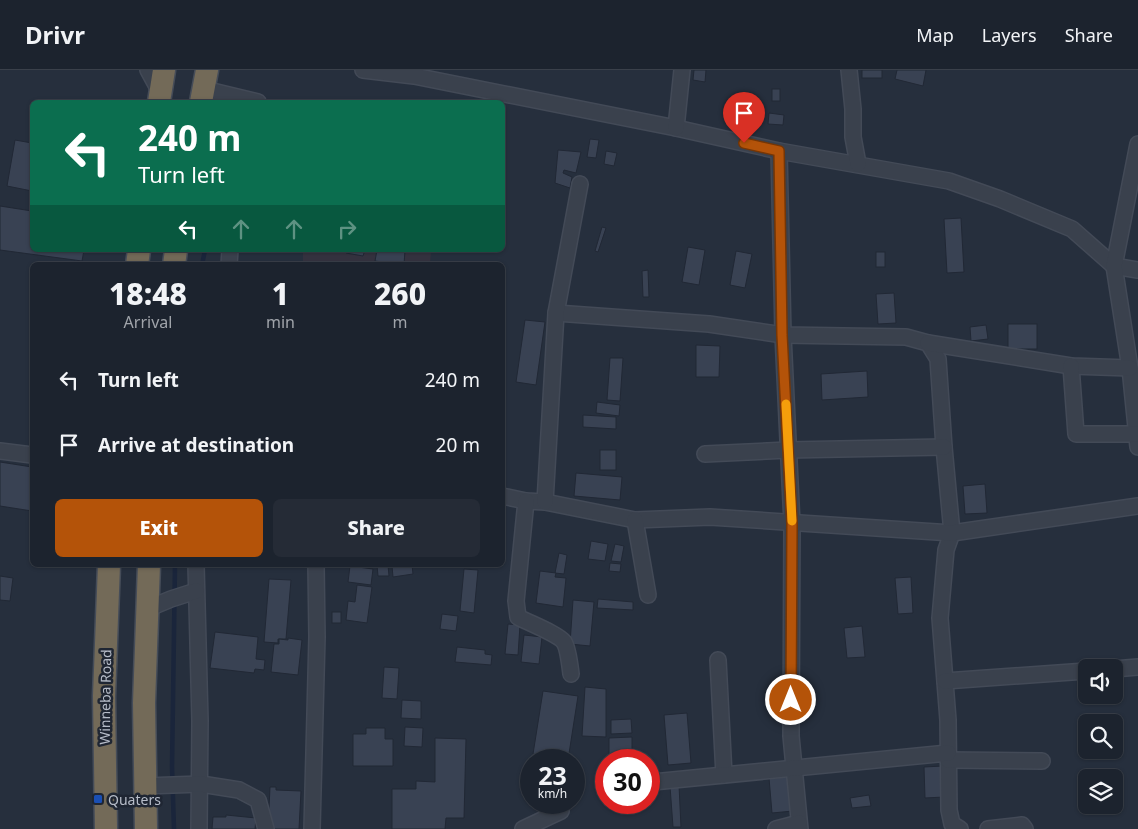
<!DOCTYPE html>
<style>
:root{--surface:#1c232e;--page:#252b36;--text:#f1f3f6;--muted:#a0a4aa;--line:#3a404a;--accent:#b45309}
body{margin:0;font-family:"Noto Sans",sans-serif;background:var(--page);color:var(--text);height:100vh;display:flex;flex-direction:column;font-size:19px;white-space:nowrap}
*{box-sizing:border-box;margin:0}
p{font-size:16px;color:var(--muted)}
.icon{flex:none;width:28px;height:28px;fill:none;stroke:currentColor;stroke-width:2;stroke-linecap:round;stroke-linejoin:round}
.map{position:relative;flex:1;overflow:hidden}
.side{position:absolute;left:30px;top:192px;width:475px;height:305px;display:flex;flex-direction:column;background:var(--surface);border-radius:8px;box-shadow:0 1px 4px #0004,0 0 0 1px var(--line)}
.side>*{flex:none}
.top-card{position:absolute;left:30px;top:30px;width:475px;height:152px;border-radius:8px;box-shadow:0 1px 4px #0004,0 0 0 1px var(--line);background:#0b6e4f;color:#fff;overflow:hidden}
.buttons{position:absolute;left:1078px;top:589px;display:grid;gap:10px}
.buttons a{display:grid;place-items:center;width:45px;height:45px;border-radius:8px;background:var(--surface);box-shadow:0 1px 4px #0004,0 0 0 1px var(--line);font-size:25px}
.speed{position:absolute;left:520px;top:679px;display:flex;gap:10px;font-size:25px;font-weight:700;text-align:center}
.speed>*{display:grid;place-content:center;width:65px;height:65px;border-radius:50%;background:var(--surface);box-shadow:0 1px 4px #0004,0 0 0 1px var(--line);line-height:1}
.speed small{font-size:12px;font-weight:400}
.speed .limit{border:8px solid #d22;background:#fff;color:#111}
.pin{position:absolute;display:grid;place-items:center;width:42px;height:42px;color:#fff;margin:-51px -21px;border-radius:50% 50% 50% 0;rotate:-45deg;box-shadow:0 0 5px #0007}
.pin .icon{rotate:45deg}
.me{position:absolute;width:55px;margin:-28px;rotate:0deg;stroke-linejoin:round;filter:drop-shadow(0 0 4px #0008)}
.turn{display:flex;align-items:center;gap:18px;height:105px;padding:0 25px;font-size:22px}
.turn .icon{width:65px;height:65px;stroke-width:2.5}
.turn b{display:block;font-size:35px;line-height:42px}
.lanes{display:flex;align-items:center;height:48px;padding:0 25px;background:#0003;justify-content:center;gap:25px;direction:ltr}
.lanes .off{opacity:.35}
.eta{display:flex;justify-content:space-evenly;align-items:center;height:85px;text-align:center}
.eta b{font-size:30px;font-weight:800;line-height:35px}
.button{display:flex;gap:10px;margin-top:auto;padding:10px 25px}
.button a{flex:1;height:58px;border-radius:8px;background:var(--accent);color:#fff;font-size:20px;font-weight:800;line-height:58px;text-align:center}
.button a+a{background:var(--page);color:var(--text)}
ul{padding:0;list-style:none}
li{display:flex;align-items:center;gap:15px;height:65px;padding:0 25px}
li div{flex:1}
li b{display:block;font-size:19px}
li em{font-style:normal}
header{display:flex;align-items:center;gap:30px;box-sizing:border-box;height:70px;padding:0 25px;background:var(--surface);border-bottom:1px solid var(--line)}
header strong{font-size:24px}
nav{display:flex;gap:28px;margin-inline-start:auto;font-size:18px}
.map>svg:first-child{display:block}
</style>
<header>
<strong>Drivr</strong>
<nav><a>Map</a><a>Layers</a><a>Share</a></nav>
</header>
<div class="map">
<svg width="1138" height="759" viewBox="0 0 1138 759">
<rect width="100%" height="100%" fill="#262f3d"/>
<polygon fill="#34323f" points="303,180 431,180 430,195 303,195"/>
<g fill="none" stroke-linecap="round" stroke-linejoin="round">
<g stroke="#1a253b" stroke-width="4.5">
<polyline points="202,195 205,180"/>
<polyline points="174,759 172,697 175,495"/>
</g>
</g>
<g fill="#394253" stroke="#212835">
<polygon points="694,0 706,0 705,12 693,10"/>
<rect x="862" y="0" width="20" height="8"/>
<polygon points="897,0 926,0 923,16 895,9"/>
<rect x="772" y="19" width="8" height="12"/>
<polygon points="726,37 742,38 741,50 725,48"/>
<polygon points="769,43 784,45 783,55 768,54"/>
<polygon points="590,69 599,70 596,88 587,87"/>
<polygon points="15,70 32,73 32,121 7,116"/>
<polygon points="558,80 581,82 576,103 564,100 563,103 572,107 570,118 555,113"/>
<polygon points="606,81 617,83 614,96 604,94"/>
<polygon points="0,136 32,141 32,180 84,180 82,191 0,180"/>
<polygon points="961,148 964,202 947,203 944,149"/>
<polygon points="602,157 606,158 598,182 595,181"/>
<polygon points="688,177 705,180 699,215 682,212"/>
<polygon points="347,180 365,180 363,186 346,183"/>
<polygon points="377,180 405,180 404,195 375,191"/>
<polygon points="736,181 752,184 745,218 730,215"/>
<rect x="876" y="182" width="9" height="15"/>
<polygon points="648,200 649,227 643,227 642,201"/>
<polygon points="894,223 896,253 878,254 876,224"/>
<polygon points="525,250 545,252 536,315 516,312"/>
<rect x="1008" y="254" width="29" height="25"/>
<polygon points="986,255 988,269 971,271 970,257"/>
<polygon points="696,275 720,276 719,307 696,307"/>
<polygon points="610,288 623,288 620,331 607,330"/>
<polygon points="867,301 868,327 822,330 821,304"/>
<polygon points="597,332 620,335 619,346 596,343"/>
<polygon points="583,345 616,347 616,359 583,357"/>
<rect x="600" y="380" width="16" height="20"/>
<polygon points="0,392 32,397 32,441 0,436"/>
<polygon points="576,403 622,407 620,430 574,426"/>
<polygon points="985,414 987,443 965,444 963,416"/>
<polygon points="591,471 608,474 605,491 588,489"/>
<polygon points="615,474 624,476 621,492 611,491"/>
<polygon points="559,483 567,485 564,504 555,503"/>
<polygon points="610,493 621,494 620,502 609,501"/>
<polygon points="377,495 388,495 389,506 378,506"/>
<polygon points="399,495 412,495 413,504 393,507 392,496"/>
<polygon points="423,495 457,495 457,497"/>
<polygon points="350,496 373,499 371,515 348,512"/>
<polygon points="464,499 478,500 474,543 460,541"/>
<polygon points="540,501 556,503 555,507 566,508 563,537 536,533"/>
<polygon points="0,506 13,508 10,531 0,530"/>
<polygon points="911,507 913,543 898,544 895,508"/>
<polygon points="269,509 291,510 286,569 278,569 278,573 264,572"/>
<polygon points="357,515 372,517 367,553 346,550 348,531 355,532"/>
<polygon points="598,529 633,532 633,540 597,538"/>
<polygon points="573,530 594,532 590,576 570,574"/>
<rect x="332" y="542" width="9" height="11"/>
<polygon points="442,544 458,546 456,561 440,559"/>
<polygon points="508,554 520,555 518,585 505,584"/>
<polygon points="862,556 865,587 847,588 844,558"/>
<polygon points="215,562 258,567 256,589 265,590 264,600 255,599 254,603 210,598"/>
<polygon points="524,565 542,567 539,594 521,592"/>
<polygon points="288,568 302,570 298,605 271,602 274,574 279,574 279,569 288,570"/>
<polygon points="457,577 485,580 485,584 492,585 491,595 455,592"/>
<polygon points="384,597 399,598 397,629 382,628"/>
<polygon points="585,617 606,619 606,667 582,666"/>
<polygon points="543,621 578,626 568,690 533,684"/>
<polygon points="402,630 421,631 421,649 401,648"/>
<polygon points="687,643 691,693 668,695 664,645"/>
<polygon points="631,649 632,663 611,664 611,650"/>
<polygon points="405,657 423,658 422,677 404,676"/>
<polygon points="366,658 385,658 385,669 393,669 393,696 353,696 353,664 366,664"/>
<polygon points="632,667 632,690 609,690 609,668"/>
<polygon points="435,668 466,669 464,748 446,748 445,759 392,759 392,719 416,719 416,711 435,712"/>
<polygon points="943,696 944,727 925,728 924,697"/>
<polygon points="790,707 793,741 772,743 769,708"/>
<polygon points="679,715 681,757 673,757 670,716"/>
<polygon points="270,717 276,717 276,720 301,721 299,759 268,759"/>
<polygon points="869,725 871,736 852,738 850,728"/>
<polygon points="613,732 636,732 636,734 613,735"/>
<polygon points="226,745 256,748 255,759 212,759 213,747 226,747"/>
</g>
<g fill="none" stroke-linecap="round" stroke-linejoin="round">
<g stroke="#434a57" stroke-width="18">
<g id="minor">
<polyline points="148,0 160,22"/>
<polyline points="363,0 414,6 676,58 779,81 949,111 1000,129 1072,159 1114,196 1138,200"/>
<polyline points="849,0 853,39 853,67 858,94"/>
<polyline points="204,19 258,32"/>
<polyline points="676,58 682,0"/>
<polyline points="1138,74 1114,196 1130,298 1138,377"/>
<polyline points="779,81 783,265 792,454 791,666 800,759"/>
<polyline points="229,195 230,180"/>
<polyline points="556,243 709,254 783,265 906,267 928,273 938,289 944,377 952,463 946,480 940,548 948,650 949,740 952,754 960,759"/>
<polyline points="928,273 1071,296 1130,298"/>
<polyline points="1071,296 1076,364 1137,364"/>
<polyline points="0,381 32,385"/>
<polyline points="705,384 788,380 944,377"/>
<polyline points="502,426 526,431 545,432 635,450 710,447 952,463 1138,436"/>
<path d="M 526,431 L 516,531 L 518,547 C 529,553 558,564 564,572 C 568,578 570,596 571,604"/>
<polyline points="545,432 556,243 580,114"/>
<polyline points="635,450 648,525"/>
<polyline points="196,495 200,651 199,759"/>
<polyline points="147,539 171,529 196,521"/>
<polyline points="718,590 724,705"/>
<polyline points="1114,599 1138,597"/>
<polyline points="945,611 1086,601"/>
<polyline points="948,690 1042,691"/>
<polyline points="653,712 948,683"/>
<polyline points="145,716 201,714 239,720 258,730 266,759"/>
<polyline points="312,759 317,567 316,495"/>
<polyline points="523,759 561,741"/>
<polyline points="776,759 799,753"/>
<polyline points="988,759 1022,755 1025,759"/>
</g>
</g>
<g stroke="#454c58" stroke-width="25">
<g id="highway">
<polyline points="159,32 164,0"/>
<polyline points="201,32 207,0"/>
<polyline points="137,195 139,180"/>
<polyline points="174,195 176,180"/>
<polyline points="106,759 104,626 109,495"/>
<polyline points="146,759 144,633 149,495"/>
</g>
</g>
<use href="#minor" stroke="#3a414d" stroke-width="15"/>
<use href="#highway" stroke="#736a58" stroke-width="22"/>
</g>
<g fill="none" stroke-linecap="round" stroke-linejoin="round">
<g stroke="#753606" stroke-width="12">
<polyline id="route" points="744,73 779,81 782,265 792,454 791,630"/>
</g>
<use href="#route" stroke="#b45309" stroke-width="9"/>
<polyline stroke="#f59e0b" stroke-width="9" points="786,334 792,451"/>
</g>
<rect fill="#1a4fb4" stroke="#1f2633" stroke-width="2" x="93" y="724" width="10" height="10" rx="2.5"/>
<g text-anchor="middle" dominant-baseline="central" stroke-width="5" stroke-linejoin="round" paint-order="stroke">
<g font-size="14" fill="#b6bcc8" stroke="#1f2633">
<text transform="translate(105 627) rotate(-89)">Winneba Road</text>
</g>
<g font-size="14" fill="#b6bcc8" stroke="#1f2633" text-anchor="start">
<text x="108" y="729">Quaters</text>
</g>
</g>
</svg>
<div class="buttons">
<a><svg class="icon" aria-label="sound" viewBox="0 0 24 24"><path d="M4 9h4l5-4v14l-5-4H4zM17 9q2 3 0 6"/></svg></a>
<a><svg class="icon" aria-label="search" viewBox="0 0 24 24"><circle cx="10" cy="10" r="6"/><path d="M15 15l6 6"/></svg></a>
<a><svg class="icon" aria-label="layers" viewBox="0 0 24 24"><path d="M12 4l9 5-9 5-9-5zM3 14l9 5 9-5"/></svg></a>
</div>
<div class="speed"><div>23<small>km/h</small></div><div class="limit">30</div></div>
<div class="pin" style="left:744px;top:73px;background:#d93025"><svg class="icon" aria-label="arrive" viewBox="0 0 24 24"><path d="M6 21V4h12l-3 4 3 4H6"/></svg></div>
<svg class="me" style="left:791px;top:630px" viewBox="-20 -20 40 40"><circle r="17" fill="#b45309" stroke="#fff" stroke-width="3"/><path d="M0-11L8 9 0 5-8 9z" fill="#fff"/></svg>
<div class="top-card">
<div class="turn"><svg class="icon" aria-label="left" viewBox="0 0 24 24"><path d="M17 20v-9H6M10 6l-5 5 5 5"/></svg><div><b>240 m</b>Turn left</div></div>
<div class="lanes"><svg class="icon" aria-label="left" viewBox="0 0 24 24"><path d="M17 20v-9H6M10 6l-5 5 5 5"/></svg><svg class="icon off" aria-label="ahead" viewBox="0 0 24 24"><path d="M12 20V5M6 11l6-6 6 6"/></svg><svg class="icon off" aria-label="ahead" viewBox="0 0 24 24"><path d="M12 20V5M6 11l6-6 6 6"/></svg><svg class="icon off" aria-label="right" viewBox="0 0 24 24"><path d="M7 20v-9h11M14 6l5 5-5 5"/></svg></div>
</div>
<section class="side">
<div class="eta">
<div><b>18:48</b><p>Arrival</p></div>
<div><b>1</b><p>min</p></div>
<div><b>260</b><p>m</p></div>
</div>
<ul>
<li><svg class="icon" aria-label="left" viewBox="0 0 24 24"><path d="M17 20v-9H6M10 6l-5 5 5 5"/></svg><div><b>Turn left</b></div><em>240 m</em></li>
<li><svg class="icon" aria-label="arrive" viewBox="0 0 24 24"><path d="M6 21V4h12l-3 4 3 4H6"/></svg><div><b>Arrive at destination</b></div><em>20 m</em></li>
</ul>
<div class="button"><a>Exit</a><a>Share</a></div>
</section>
</div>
